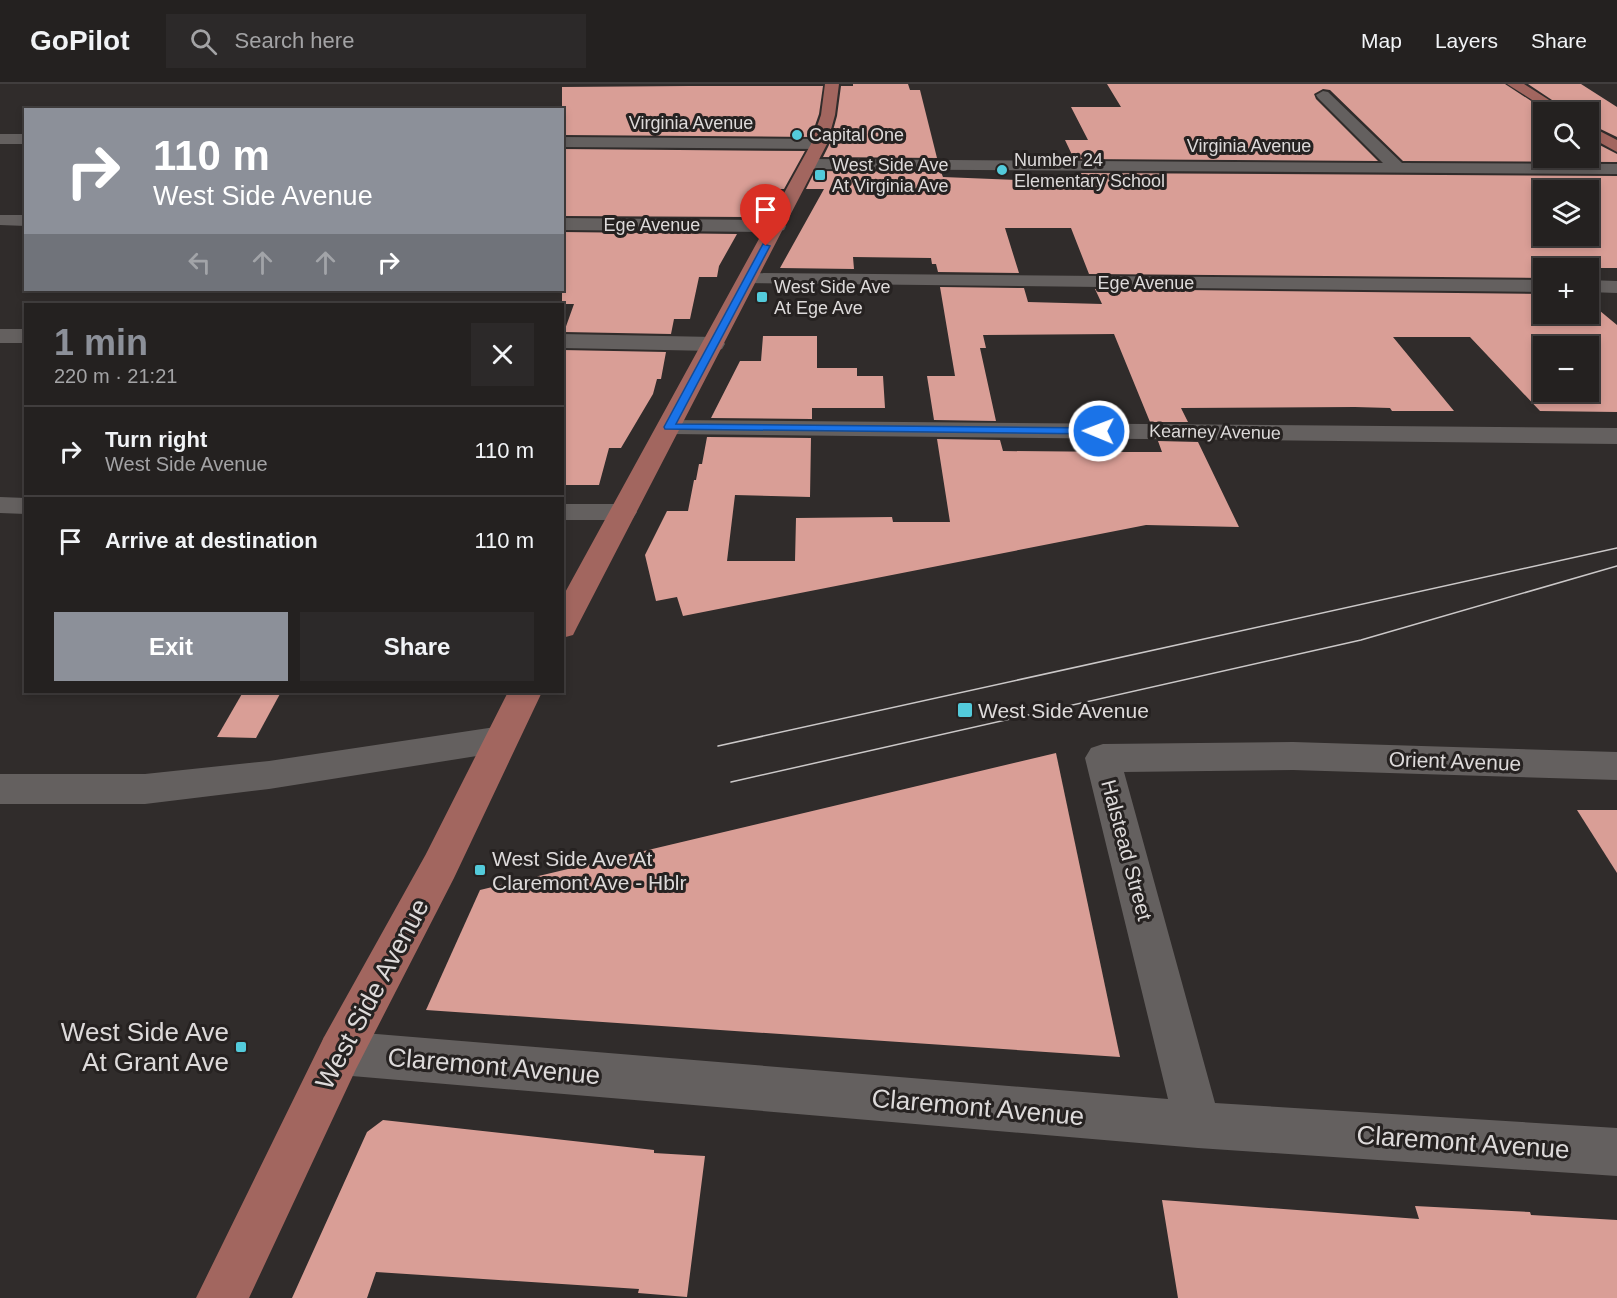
<!DOCTYPE html>
<meta charset="utf-8">
<style>
:root{--surface:#242120;--page:#2c2929;--text:#f1f3f6;--muted:#a3a3a5;--line:#413e3e;--accent:#8c9099}
body{margin:0;font-family:Helvetica,sans-serif;background:var(--page);color:var(--text);height:100vh;display:flex;flex-direction:column;font-size:22px;white-space:nowrap}
*{box-sizing:border-box;margin:0}
p{font-size:20px;color:var(--muted)}
.icon{flex:none;width:33px;height:33px;fill:none;stroke:currentColor;stroke-width:2;stroke-linecap:round;stroke-linejoin:round}
.map{position:relative;flex:1;overflow:hidden}
.panel{position:absolute;left:24px;top:219px;width:540px;height:390px;display:flex;flex-direction:column;background:var(--surface);border-radius:0px;box-shadow:0 3px 9px #0003,0 0 0 2px var(--line)}
.panel>*{flex:none}
.guide{position:absolute;left:24px;top:24px;width:540px;height:183px;border-radius:0px;box-shadow:0 3px 9px #0003,0 0 0 2px var(--line);background:#8c9099;color:#fff;overflow:hidden}
.tools{position:absolute;left:1533px;top:18px;display:grid;gap:12px}
.tools a{display:grid;place-items:center;width:66px;height:66px;border-radius:0px;background:var(--surface);box-shadow:0 3px 9px #0003,0 0 0 2px var(--line);font-size:30px}
.pin{position:absolute;display:grid;place-items:center;width:51px;height:51px;color:#fff;margin:-62px -26px;border-radius:50% 50% 50% 0;rotate:-45deg;box-shadow:0 0 6px #0007}
.pin .icon{rotate:45deg}
.me{position:absolute;width:66px;margin:-33px;rotate:271deg;stroke-linejoin:round;filter:drop-shadow(0 0 4px #0008)}
.turn{display:flex;align-items:center;gap:21px;height:126px;padding:0 30px;font-size:27px}
.turn .icon{width:78px;height:78px;stroke-width:2.5}
.turn b{display:block;font-size:42px;line-height:51px}
.lanes{display:flex;align-items:center;height:57px;padding:0 30px;background:#0003;justify-content:center;gap:30px;direction:ltr}
.lanes .off{opacity:.35}
.round{display:grid;place-items:center;flex:none;width:63px;height:63px;border-radius:0px;background:var(--page)}
.headline{display:flex;align-items:center;justify-content:space-between;height:102px;padding:0 30px}
h1{font-size:36px;font-weight:800;line-height:45px;color:var(--accent)}
.cta{display:flex;gap:12px;margin-top:auto;padding:12px 30px}
.cta a{flex:1;height:69px;border-radius:0px;background:var(--accent);color:#fff;font-size:24px;font-weight:800;line-height:69px;text-align:center}
.cta a+a{background:var(--page);color:var(--text)}
ul{padding:0;list-style:none}
li{display:flex;align-items:center;gap:18px;height:90px;padding:0 30px;border-top:2px solid var(--line)}
li div{flex:1}
li b{display:block;font-size:22px}
li em{font-style:normal}
header{display:flex;align-items:center;gap:36px;box-sizing:border-box;height:84px;padding:0 30px;background:var(--surface);border-bottom:2px solid var(--line)}
header strong{font-size:28px}
nav{display:flex;gap:33px;margin-inline-start:auto;font-size:21px}
.search{width:420px;height:54px;background:var(--page);display:flex;align-items:center;gap:15px;box-sizing:border-box;padding:0 21px;border-radius:0px;color:var(--muted);font-size:22px}
.map>svg:first-child{display:block}
</style>
<header>
<strong>GoPilot</strong>
<div class="search"><svg class="icon" aria-label="search" viewBox="0 0 24 24"><circle cx="10" cy="10" r="6"/><path d="M15 15l6 6"/></svg>Search here</div>
<nav><a>Map</a><a>Layers</a><a>Share</a></nav>
</header>
<div class="map">
<svg width="1617" height="1214" viewBox="0 0 1617 1214">
<rect width="100%" height="100%" fill="#302c2b"/>
<g fill="#d99e96" fill-rule="evenodd">
<polygon points="853,0 908,0 910,6 920,6 937,74 823,73 829,61 837,32 841,2 853,2"/>
<polygon points="1107,0 1505,0 1548,28 1544,28 1544,74 1588,74 1588,55 1617,70 1617,78 1403,77 1330,6 1323,5 1314,10 1316,15 1378,77 1074,75 1065,56 1088,56 1071,23 1121,23"/>
<polygon points="1528,0 1581,0 1617,23 1617,53 1588,39 1588,28 1570,28"/>
<polygon points="688,2 823,2 819,30 811,53 562,51 562,3"/>
<polygon points="562,65 805,67 784,105 761,105 746,133 562,132"/>
<path d="M 815,87 L 941,88 L 943,93 L 1017,96 L 1084,96 L 1081,89 L 1617,92 L 1617,184 L 1544,184 L 1544,194 L 1089,190 L 1071,144 L 1005,144 L 1019,189 L 938,188 L 936,180 L 932,180 L 931,174 L 853,173 L 854,185 L 780,184 L 824,105 L 806,105 ZM 1544,106 L 1588,106 L 1588,152 L 1544,152 Z"/>
<polygon points="562,148 737,150 719,182 717,193 699,193 690,235 674,235 671,250 564,248 574,220 562,220"/>
<path d="M 940,203 L 1024,204 L 1028,218 L 1102,220 L 1095,205 L 1544,210 L 1544,230 L 1588,230 L 1588,217 L 1617,241 L 1617,328 L 1540,327 L 1470,253 L 1393,253 L 1454,327 L 1392,327 L 1390,324 L 1355,323 L 1181,324 L 1188,338 L 1150,338 L 1114,250 L 983,251 L 986,264 L 980,264 L 996,337 L 934,336 L 927,292 L 955,292 ZM 1544,262 L 1588,262 L 1588,308 L 1544,308 Z"/>
<polygon points="763,252 817,252 817,284 857,284 857,292 883,292 885,324 812,324 812,335 711,334 740,277 761,277"/>
<polygon points="562,266 666,268 661,295 657,295 653,310 621,364 609,364 599,401 562,401"/>
<polygon points="707,353 811,354 810,413 735,411 727,477 795,477 796,434 892,433 893,438 950,438 937,355 1000,356 1003,367 1120,368 1162,368 1158,357 1198,358 1239,443 1146,441 683,532 677,513 656,517 645,471 667,427 688,427 694,396 696,396 699,380 702,380"/>
<polygon points="243,608 281,608 256,654 217,653"/>
<polygon points="1056,669 1120,973 426,926 480,806"/>
<polygon points="1577,726 1617,726 1617,789"/>
<polygon points="383,1036 654,1066 654,1069 705,1072 687,1213 638,1209 639,1205 376,1188 367,1214 292,1214 367,1048"/>
<polygon points="1162,1116 1419,1135 1415,1122 1530,1128 1531,1131 1617,1136 1617,1214 1178,1214"/>
</g>
<g fill="none" stroke-linecap="round" stroke-linejoin="round">
<g fill="#64605f" fill-rule="evenodd">
<polygon points="1323,7 1328,8 1402,79 1617,80 1617,90 808,85 800,80 808,75 1383,79 1318,14 1316,11"/>
<rect x="0" y="50" width="26" height="10"/>
<polygon points="562,53 819,55 827,60 819,65 562,63"/>
<polygon points="0,131 26,131 26,142 0,141"/>
<polygon points="562,134 777,136 784,138 786,142 784,146 777,148 562,146"/>
<polygon points="748,189 1544,196 1544,208 741,199 738,195 741,191"/>
<polygon points="1588,196 1617,197 1617,209 1588,208"/>
<rect x="0" y="245" width="26" height="14"/>
<polygon points="562,250 714,253 722,255 725,260 722,265 714,267 562,264"/>
<polygon points="669,336 1617,344 1617,360 669,350 660,348 657,343 660,338"/>
<polygon points="0,413 26,414 26,430 0,429"/>
<polygon points="562,420 623,420 633,422 637,428 633,434 623,436 562,436"/>
<polygon points="502,642 514,646 519,655 514,664 502,668 269,705 145,720 0,720 0,690 145,690 269,677"/>
<polygon points="1293,658 1617,668 1617,696 1293,686 1124,688 1215,1019 1617,1044 1617,1092 1198,1064 340,991 324,985 318,969 324,953 340,947 1168,1015 1085,674 1091,664 1103,660"/>
</g>
<g fill="#a2665f" fill-rule="evenodd">
<polygon points="825,0 839,0 835,31 827,60 577,543 573,551 562,554 562,514 811,60 821,31"/>
<polygon points="1507,0 1524,0 1568,28 1551,28"/>
<polygon points="1588,41 1617,56 1617,68 1588,52"/>
<polygon points="508,608 542,608 454,794 356,985 249,1214 196,1214 324,953 426,770"/>
</g>
<g stroke="#cbc8c8" stroke-width="1.5">
<polyline points="718,662 1617,464"/>
<polyline points="731,698 1361,556 1617,482"/>
</g>
</g>
<polygon fill="#1a73e8" stroke="#114b97" stroke-width="1.5" points="763,160 770,162 676,340 1099,344 1104,347 1099,350 665,345 664,343"/>
<g fill="#53cbdb" stroke="#262221" stroke-width="2">
<circle cx="797" cy="51" r="6"/>
<circle cx="1002" cy="86" r="6"/>
<rect x="814" y="85" width="12" height="12" rx="3"/>
<rect x="756" y="207" width="12" height="12" rx="3"/>
<rect x="957" y="618" width="16" height="16" rx="3"/>
<rect x="474" y="780" width="12" height="12" rx="3"/>
<rect x="235" y="957" width="12" height="12" rx="3"/>
</g>
<g text-anchor="middle" dominant-baseline="central" stroke-width="6" stroke-linejoin="round" paint-order="stroke">
<g font-size="18" fill="#dddada" stroke="#262221">
<text x="691" y="39">Virginia Avenue</text>
<text x="1249" y="62">Virginia Avenue</text>
<text x="652" y="141">Ege Avenue</text>
<text x="1146" y="199">Ege Avenue</text>
<text transform="translate(1215 348) rotate(1)">Kearney Avenue</text>
</g>
<g font-size="18" fill="#dddada" stroke="#262221" text-anchor="start">
<text x="809" y="51">Capital One</text>
<text x="1014" y="76">Number 24<tspan x="1014" dy="21">Elementary School</tspan></text>
<text x="832" y="81">West Side Ave<tspan x="832" dy="21">At Virginia Ave</tspan></text>
<text x="774" y="203">West Side Ave<tspan x="774" dy="21">At Ege Ave</tspan></text>
</g>
<g font-size="21" fill="#dddada" stroke="#262221" text-anchor="start">
<text x="978" y="626">West Side Avenue</text>
<text x="492" y="774">West Side Ave At<tspan x="492" dy="24">Claremont Ave - Hblr</tspan></text>
</g>
<g font-size="21" fill="#dddada" stroke="#262221">
<text transform="translate(1455 677) rotate(2)">Orient Avenue</text>
<text transform="translate(1127 766) rotate(75)">Halstead Street</text>
</g>
<g font-size="26" fill="#dddada" stroke="#262221">
<text transform="translate(372 910) rotate(-62)">West Side Avenue</text>
<text transform="translate(494 982) rotate(5)">Claremont Avenue</text>
<text transform="translate(978 1023) rotate(5)">Claremont Avenue</text>
<text transform="translate(1463 1058) rotate(4)">Claremont Avenue</text>
</g>
<g font-size="26" fill="#dddada" stroke="#262221" text-anchor="end">
<text x="229" y="948">West Side Ave<tspan x="229" dy="30">At Grant Ave</tspan></text>
</g>
</g>
</svg>
<div class="tools">
<a><svg class="icon" aria-label="search" viewBox="0 0 24 24"><circle cx="10" cy="10" r="6"/><path d="M15 15l6 6"/></svg></a>
<a><svg class="icon" aria-label="layers" viewBox="0 0 24 24"><path d="M12 4l9 5-9 5-9-5zM3 14l9 5 9-5"/></svg></a>
<a>+</a>
<a>−</a>
</div>
<div class="pin" style="left:766px;top:162px;background:#d93025"><svg class="icon" aria-label="arrive" viewBox="0 0 24 24"><path d="M6 21V4h12l-3 4 3 4H6"/></svg></div>
<svg class="me" style="left:1099px;top:347px" viewBox="-20 -20 40 40"><circle r="17" fill="#1a73e8" stroke="#fff" stroke-width="3"/><path d="M0-11L8 9 0 5-8 9z" fill="#fff"/></svg>
<div class="guide">
<div class="turn"><svg class="icon" aria-label="right" viewBox="0 0 24 24"><path d="M7 20v-9h11M14 6l5 5-5 5"/></svg><div><b>110 m</b>West Side Avenue</div></div>
<div class="lanes"><svg class="icon off" aria-label="left" viewBox="0 0 24 24"><path d="M17 20v-9H6M10 6l-5 5 5 5"/></svg><svg class="icon off" aria-label="ahead" viewBox="0 0 24 24"><path d="M12 20V5M6 11l6-6 6 6"/></svg><svg class="icon off" aria-label="ahead" viewBox="0 0 24 24"><path d="M12 20V5M6 11l6-6 6 6"/></svg><svg class="icon" aria-label="right" viewBox="0 0 24 24"><path d="M7 20v-9h11M14 6l5 5-5 5"/></svg></div>
</div>
<section class="panel">
<div class="headline"><div><h1>1 min</h1><p>220 m · 21:21</p></div><a class="round"><svg class="icon" aria-label="close" viewBox="0 0 24 24"><path d="M6 6l12 12M18 6L6 18"/></svg></a></div>
<ul>
<li><svg class="icon" aria-label="right" viewBox="0 0 24 24"><path d="M7 20v-9h11M14 6l5 5-5 5"/></svg><div><b>Turn right</b><p>West Side Avenue</p></div><em>110 m</em></li>
<li><svg class="icon" aria-label="arrive" viewBox="0 0 24 24"><path d="M6 21V4h12l-3 4 3 4H6"/></svg><div><b>Arrive at destination</b></div><em>110 m</em></li>
</ul>
<div class="cta"><a>Exit</a><a>Share</a></div>
</section>
</div>
